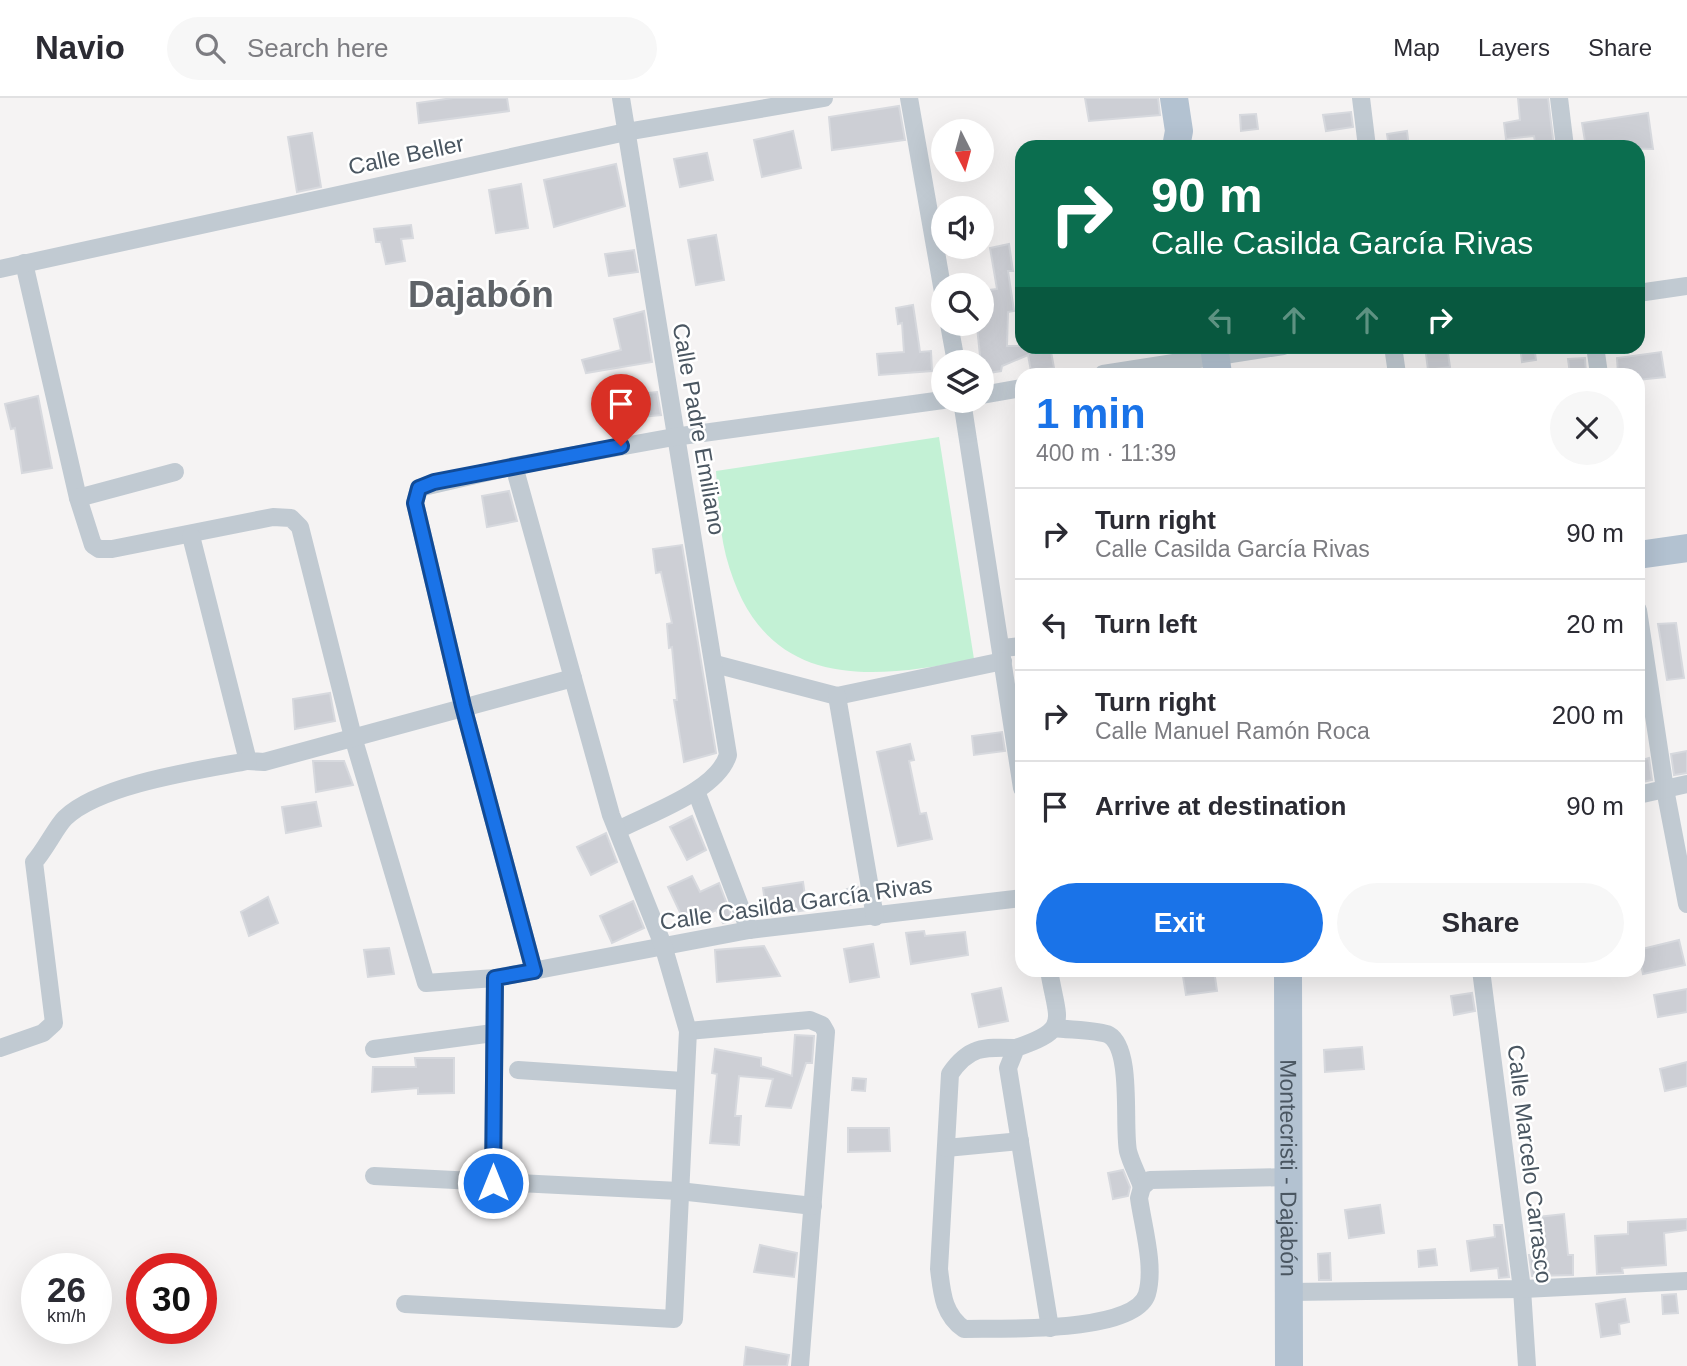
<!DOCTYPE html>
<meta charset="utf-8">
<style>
:root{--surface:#fff;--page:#f7f7f7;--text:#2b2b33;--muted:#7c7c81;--line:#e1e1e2;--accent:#1a73e8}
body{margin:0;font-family:Arial,sans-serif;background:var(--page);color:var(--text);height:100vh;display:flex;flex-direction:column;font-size:26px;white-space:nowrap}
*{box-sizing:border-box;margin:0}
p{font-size:23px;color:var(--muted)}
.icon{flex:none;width:38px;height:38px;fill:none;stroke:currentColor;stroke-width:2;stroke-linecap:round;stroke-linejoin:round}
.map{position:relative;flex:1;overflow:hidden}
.sheet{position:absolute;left:1015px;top:270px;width:630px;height:609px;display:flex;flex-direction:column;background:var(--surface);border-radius:21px;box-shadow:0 7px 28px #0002}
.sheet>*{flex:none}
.hud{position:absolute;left:1015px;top:42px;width:630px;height:214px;border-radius:21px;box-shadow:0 7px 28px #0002;background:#0b6e4f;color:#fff;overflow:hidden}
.needle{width:46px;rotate:174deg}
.buttons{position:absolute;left:931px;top:21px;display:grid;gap:14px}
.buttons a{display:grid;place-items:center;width:63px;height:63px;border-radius:50%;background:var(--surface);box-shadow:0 7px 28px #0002;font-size:35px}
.speed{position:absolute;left:21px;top:1155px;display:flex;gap:14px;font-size:35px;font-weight:700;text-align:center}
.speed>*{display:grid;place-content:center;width:91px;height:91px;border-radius:50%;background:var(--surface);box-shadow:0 7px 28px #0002;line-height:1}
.speed small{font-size:18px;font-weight:400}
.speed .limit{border:10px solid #d22;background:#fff;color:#111}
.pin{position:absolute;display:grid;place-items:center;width:60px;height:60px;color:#fff;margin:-72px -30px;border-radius:50% 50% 50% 0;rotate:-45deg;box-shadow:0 0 7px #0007}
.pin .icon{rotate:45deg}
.me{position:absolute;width:77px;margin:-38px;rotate:0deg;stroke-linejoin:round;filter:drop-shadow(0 0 5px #0008)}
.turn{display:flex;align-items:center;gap:24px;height:147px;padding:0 21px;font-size:32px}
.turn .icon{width:91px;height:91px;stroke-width:2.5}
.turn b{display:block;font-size:49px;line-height:60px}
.lanes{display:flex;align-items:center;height:66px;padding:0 21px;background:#0003;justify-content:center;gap:35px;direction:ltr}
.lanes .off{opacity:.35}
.round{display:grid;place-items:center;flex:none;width:74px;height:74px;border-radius:37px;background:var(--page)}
.summary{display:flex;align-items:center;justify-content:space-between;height:119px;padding:0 21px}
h1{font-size:42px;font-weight:800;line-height:52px;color:var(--accent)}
.primary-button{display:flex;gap:14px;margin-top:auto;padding:14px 21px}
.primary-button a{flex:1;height:80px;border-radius:42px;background:var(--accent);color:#fff;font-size:28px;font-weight:800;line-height:80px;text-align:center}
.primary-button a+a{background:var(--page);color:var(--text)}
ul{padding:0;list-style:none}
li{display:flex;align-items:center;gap:21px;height:91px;padding:0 21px;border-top:2px solid var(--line)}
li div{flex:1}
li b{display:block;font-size:26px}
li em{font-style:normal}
header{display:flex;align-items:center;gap:42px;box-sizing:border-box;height:98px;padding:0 35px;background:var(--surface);border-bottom:2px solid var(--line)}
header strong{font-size:33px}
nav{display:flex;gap:38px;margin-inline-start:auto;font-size:24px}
.search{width:490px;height:63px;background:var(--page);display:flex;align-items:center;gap:18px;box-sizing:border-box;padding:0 24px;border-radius:38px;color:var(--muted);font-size:26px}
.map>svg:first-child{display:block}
</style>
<header>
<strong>Navio</strong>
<div class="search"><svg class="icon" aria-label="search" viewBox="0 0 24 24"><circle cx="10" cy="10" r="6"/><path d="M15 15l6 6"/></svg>Search here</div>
<nav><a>Map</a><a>Layers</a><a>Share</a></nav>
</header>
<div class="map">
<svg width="1687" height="1268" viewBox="0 0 1687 1268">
<rect width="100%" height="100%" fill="#f5f3f3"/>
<path fill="#c3f1d5" d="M 939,339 L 974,561 C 863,584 761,591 726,458 C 719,430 718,401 716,373 Z"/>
<g fill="#cdcfd5" stroke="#d7d9de" stroke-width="2">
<polygon points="453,0 507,0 509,13 419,25 417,5"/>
<polygon points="1085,0 1158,0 1160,17 1089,23"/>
<polygon points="1518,0 1548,0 1554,49 1536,49 1534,38 1506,41 1504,25 1520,22"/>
<polygon points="899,8 905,42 832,52 829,19"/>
<polygon points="1351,14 1353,29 1326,33 1323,17"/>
<polygon points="1648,15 1653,51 1586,49 1582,25"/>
<polygon points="1256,16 1258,31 1241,33 1240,17"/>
<polygon points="793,33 801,70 762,79 754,42"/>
<polygon points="1407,33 1409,49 1389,49 1387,36"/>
<polygon points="312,35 321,89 297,94 288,39"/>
<polygon points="707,55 713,82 680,89 674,61"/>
<polygon points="616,66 625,108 554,129 544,82"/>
<polygon points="521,86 528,130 496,135 489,92"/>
<polygon points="411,127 413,140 401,141 405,163 386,166 381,144 376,144 374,131"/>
<polygon points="716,137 724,182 696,187 688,142"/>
<polygon points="1009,146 1013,173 1008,173 1014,213 1008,214 1007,248 1050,248 1054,270 1031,273 1028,257 1002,268 1001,273 982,276 977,229 982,228 982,193 997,191 990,150"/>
<polygon points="634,152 638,174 609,178 605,156"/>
<polygon points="913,207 920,254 931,253 932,273 879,277 877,256 904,254 902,225 898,226 896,210"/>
<polygon points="644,213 652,264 586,275 582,262 621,252 614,221"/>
<polygon points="1425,248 1447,248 1450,269 1428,272"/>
<polygon points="1520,248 1534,248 1536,262 1522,264"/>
<polygon points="1661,254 1665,279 1638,282 1638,276 1618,276 1617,260"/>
<polygon points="1585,260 1586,276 1570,276 1568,261"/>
<polygon points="657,294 661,317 641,319 638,296"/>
<polygon points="38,298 52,370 22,375 15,330 11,331 5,306"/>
<polygon points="509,393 517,423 487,429 482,398"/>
<polygon points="682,447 716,655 684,664 674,602 677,602 672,549 669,550 667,526 672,525 661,474 656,475 653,451"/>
<polygon points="1676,525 1684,580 1667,582 1658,526"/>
<polygon points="330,595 335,623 295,631 293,601"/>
<polygon points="1002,634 1005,653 974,657 972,638"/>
<polygon points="910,646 914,662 909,663 920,716 926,715 932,741 898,748 877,654"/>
<polygon points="1687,653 1687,675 1674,677 1671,656"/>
<polygon points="1649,660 1652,682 1638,685 1638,663"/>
<polygon points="313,663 344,663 353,687 316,694"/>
<polygon points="316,704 321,728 286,735 282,709"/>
<polygon points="692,718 706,752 687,762 670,729"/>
<polygon points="606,735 617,764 591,777 577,749"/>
<polygon points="692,778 700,794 719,785 733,822 723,825 716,812 686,827 668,789"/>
<polygon points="803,784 807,812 767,818 763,790"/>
<polygon points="858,789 861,804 850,807 847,791"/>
<polygon points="268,799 278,825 249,838 241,814"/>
<polygon points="633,803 644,830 612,845 600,818"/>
<polygon points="924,833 925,838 965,834 968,857 911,866 906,835"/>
<polygon points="1679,842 1685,867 1643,876 1638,852"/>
<polygon points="873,846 879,879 850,884 844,851"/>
<polygon points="764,848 780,878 717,884 715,852"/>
<polygon points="389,850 394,876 368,879 364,852"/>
<polygon points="1182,872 1214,872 1217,893 1186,897"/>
<polygon points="1001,890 1008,923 979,929 972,896"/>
<polygon points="1687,891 1687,914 1658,919 1654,897"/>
<polygon points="1472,895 1475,913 1454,917 1451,898"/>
<polygon points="795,937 814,938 812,965 806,965 791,1010 766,1008 773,981 739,978 735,1018 741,1018 739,1047 710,1045 717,976 712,975 715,951 761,960 761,968 792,978"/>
<polygon points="1362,949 1364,971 1325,974 1324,952"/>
<polygon points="415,960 454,960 454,995 418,996 418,990 372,994 373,969 416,969"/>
<polygon points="1687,964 1687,988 1665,993 1660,971"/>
<polygon points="853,980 866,981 865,993 852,992"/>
<polygon points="848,1030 889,1030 890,1053 848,1054"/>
<polygon points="1123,1072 1130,1089 1128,1098 1113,1101 1108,1075"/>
<polygon points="1380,1107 1384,1135 1349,1140 1345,1112"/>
<polygon points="1564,1116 1568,1157 1573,1157 1573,1177 1532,1178 1529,1157 1542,1157 1538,1119"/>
<polygon points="1687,1121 1687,1132 1664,1135 1666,1167 1622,1170 1623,1175 1597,1176 1595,1138 1628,1136 1628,1124"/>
<polygon points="1494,1127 1502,1127 1509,1179 1499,1180 1498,1170 1471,1173 1467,1143 1495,1139"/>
<polygon points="760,1147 797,1155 794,1179 754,1174"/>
<polygon points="1435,1151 1437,1167 1419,1169 1418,1153"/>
<polygon points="1330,1155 1331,1182 1319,1182 1318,1156"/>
<polygon points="1676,1196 1678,1215 1663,1216 1662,1197"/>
<polygon points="1625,1201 1629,1224 1619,1226 1620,1236 1601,1239 1596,1206"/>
<polygon points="746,1249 789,1257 787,1268 744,1268"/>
</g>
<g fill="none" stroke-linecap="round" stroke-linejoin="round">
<g stroke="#c1cad2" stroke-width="18">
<polyline points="909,0 943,194"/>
<polyline points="1361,0 1367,49"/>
<polyline points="1559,0 1565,49"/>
<polyline points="24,165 78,400 93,447 99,451 112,451 273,419 291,420 300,429 353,639 426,885 495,880 749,832 1022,800"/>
<polyline points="0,171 626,34 824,0"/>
<polyline points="1638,195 1687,188"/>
<polyline points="949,226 956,264"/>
<polyline points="1393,248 1397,276"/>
<polyline points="1595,248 1599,276"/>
<polyline points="1103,276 1283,248"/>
<polyline points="982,297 1022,290"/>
<polyline points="962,303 1022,690"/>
<polyline points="78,400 175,374"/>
<polyline points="191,438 248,663 264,664 573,580"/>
<polyline points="1638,512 1665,691 1687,806"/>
<polyline points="1003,550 1022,548"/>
<polyline points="715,566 837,598 1003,563"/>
<polyline points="837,598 875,819"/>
<polyline points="696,693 749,832"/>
<polyline points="1638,697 1687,686"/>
<path d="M 618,732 C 650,715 717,693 728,657 L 621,0"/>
<path d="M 1049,872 C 1057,923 1072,931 1016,950 L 1008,970 L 1050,1230"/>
<polyline points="1481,872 1522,1191 1527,1268"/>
<polyline points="534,873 463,608 415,405 419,390 514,368 674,339 943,302"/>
<path d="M 1055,930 C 1068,932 1099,932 1109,937 C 1133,951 1123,1027 1128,1053 C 1131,1065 1138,1077 1142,1089"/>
<polyline points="688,933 810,922 822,927 826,934 800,1268"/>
<path d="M 0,950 L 43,935 L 54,925 L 34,764 C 45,752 56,729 65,720 C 100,686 200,672 248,663"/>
<path d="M 1016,950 C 984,949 969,948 950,976 L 939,1171 C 942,1195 943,1216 964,1231 C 999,1230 1135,1236 1147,1196 C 1155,1168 1143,1129 1139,1100 L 1142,1089 L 1150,1082 L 1288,1079"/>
<polyline points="374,951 493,935"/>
<polyline points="518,972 683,983"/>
<polyline points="946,1050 1020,1043"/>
<polyline points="374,1078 679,1093 813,1108"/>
<polyline points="493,1085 495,880"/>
<polyline points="1289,1194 1522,1191 1687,1183"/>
<polyline points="405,1206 674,1221 688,933 663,847 611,717 514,368"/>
</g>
<g stroke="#b3c2d1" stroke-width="28">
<polyline points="1174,0 1179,33 1176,49"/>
<polyline points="1214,248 1218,276"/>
<polyline points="1638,457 1687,450"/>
<path id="s1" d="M 1288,872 L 1289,1268"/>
</g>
</g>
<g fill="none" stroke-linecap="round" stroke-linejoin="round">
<g stroke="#114b97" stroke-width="18">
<polyline id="route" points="493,1085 495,880 534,873 463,608 415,405 419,390 434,384 621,348"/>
</g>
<use href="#route" stroke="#1a73e8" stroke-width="12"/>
</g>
<g text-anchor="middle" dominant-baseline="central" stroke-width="5" stroke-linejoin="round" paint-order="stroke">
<g font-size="23" fill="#4a5661" stroke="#fff">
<text transform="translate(406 57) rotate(-12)">Calle Beller</text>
<text transform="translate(699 331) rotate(80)">Calle Padre Emiliano</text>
<text transform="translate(796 805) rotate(-8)">Calle Casilda García Rivas</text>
<text transform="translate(1530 1066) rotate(83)">Calle Marcelo Carrasco</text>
<text stroke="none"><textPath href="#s1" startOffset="198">Montecristi - Dajabón</textPath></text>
</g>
<g font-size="37" font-weight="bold" fill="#5f6368" stroke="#fff">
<text x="481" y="196">Dajabón</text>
</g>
</g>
</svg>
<div class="buttons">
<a><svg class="needle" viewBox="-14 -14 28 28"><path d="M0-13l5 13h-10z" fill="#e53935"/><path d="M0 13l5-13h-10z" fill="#7c7c81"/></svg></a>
<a><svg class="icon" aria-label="sound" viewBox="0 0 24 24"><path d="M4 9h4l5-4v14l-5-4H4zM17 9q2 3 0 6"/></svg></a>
<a><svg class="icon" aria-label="search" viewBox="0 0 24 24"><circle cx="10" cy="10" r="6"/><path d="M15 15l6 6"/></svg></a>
<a><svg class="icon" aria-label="layers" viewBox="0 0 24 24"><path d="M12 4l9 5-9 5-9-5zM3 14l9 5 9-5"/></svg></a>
</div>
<div class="speed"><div>26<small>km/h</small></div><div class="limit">30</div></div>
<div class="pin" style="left:621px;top:348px;background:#d93025"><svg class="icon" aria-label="arrive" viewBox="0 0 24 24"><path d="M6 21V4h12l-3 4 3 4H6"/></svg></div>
<svg class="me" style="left:493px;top:1085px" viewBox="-20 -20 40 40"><circle r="17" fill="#1a73e8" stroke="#fff" stroke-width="3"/><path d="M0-11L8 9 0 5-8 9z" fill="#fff"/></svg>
<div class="hud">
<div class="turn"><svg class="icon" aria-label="right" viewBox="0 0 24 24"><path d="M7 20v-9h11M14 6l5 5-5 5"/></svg><div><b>90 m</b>Calle Casilda García Rivas</div></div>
<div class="lanes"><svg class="icon off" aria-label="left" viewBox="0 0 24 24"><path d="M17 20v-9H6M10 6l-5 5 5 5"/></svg><svg class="icon off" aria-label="ahead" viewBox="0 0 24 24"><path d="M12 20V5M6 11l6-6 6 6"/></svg><svg class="icon off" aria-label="ahead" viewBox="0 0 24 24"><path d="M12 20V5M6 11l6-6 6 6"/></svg><svg class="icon" aria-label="right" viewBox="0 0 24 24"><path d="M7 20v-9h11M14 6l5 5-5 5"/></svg></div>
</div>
<section class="sheet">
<div class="summary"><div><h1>1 min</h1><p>400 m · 11:39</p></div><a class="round"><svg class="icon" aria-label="close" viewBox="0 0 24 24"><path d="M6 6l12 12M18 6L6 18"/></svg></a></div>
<ul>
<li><svg class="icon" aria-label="right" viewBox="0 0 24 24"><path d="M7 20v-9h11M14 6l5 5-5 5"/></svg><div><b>Turn right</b><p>Calle Casilda García Rivas</p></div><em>90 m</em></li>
<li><svg class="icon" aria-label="left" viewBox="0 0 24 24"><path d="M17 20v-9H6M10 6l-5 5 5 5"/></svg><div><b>Turn left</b></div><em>20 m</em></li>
<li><svg class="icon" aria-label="right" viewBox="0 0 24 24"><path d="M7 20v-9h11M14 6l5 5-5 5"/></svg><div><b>Turn right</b><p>Calle Manuel Ramón Roca</p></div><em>200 m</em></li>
<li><svg class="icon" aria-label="arrive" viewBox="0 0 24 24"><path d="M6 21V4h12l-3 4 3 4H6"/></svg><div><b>Arrive at destination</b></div><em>90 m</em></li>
</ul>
<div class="primary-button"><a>Exit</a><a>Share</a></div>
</section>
</div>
